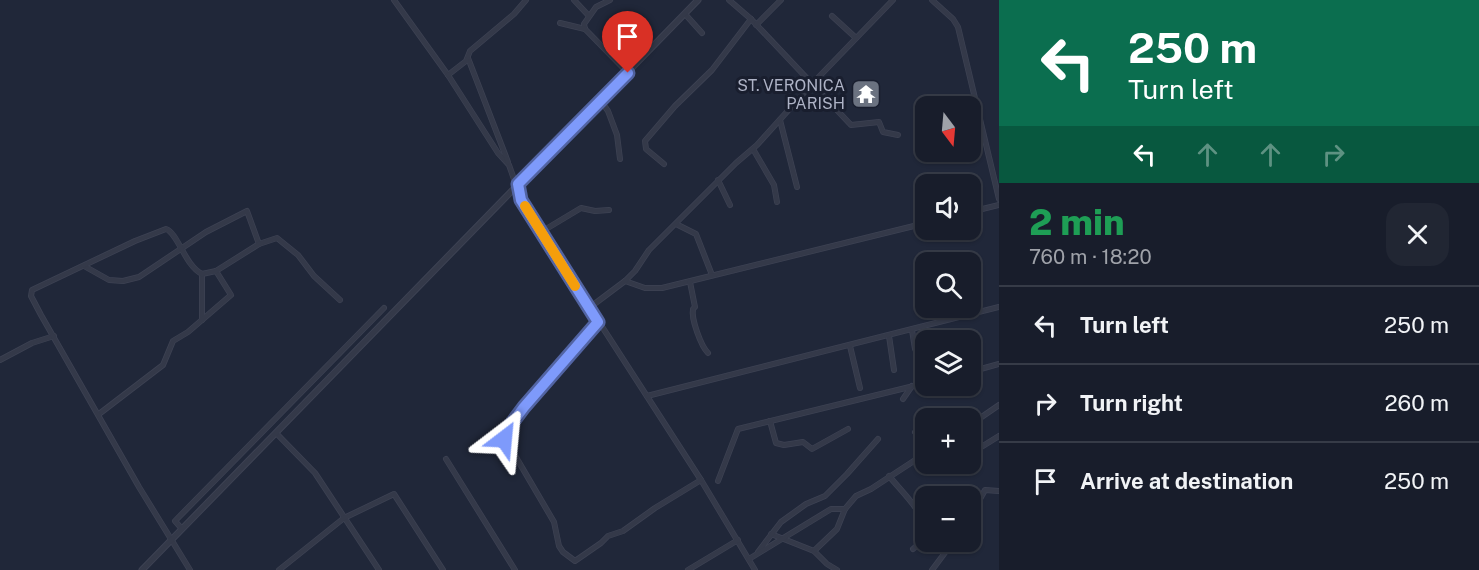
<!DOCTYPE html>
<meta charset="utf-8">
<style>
:root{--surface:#181d2b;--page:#212633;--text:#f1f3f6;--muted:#9fa2a9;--line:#363b47}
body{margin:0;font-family:"Public Sans",sans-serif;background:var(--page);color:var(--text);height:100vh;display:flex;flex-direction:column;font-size:22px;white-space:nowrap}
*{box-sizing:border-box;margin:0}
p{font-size:20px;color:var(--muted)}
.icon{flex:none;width:33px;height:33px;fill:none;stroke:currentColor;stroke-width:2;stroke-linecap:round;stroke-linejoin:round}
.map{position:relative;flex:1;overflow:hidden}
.panel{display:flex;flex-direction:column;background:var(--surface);width:480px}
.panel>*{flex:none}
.top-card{background:#0b6e4f;color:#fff;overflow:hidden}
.needle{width:39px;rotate:164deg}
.buttons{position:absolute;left:915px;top:96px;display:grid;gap:12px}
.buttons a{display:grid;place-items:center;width:66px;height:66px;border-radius:12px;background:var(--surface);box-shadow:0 2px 4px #0004,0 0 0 2px var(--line);font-size:30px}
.pin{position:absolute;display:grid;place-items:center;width:51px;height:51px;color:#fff;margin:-62px -26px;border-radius:50% 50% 50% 0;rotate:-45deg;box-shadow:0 0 6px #0007}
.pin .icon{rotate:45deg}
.me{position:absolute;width:66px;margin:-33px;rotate:29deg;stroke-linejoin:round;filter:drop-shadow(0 0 4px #0008)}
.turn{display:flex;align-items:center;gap:21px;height:126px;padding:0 30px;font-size:27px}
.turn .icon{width:78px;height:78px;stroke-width:2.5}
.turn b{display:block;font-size:42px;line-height:51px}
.lanes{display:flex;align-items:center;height:57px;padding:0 30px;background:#0003;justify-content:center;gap:30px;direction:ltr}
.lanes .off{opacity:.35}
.round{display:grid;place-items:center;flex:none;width:63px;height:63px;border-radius:18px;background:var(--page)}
.summary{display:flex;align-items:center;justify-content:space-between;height:102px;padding:0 30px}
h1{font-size:36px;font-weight:800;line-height:45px;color:#1e9e55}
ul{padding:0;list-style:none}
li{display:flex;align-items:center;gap:18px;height:78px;padding:0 30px;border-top:2px solid var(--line)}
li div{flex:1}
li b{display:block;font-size:22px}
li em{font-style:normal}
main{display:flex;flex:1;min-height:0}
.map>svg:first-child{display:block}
</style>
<main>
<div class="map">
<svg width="999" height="570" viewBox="0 0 999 570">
<rect width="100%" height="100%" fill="#202739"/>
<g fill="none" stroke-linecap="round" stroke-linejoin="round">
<g stroke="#3d4253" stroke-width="6">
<g id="minor">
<polyline points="394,0 448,75 498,153 509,165 521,199 541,232 701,480 755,570"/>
<polyline points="574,0 589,16"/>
<polyline points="610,0 596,7 584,24 585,29 628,73"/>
<polyline points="729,0 751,19 851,125 879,122 883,132 898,135"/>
<polyline points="932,0 953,19 958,27 999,199"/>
<polyline points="685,14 702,33"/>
<polyline points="832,16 856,38"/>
<polyline points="560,23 585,29"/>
<polyline points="756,25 781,0"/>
<polyline points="468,58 508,162"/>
<polyline points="448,75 466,61 470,51 514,14 526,0"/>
<polyline points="601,101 608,111 617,135 620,159"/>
<polyline points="780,120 797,187"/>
<polyline points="753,149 774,185 777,202"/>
<polyline points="664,164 646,149 645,141 675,106 712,70 751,19"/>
<polyline points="718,180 730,205"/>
<polyline points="970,212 999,205"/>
<polyline points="676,224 696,234 712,275"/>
<polyline points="541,232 581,208 595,211 609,210"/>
<polyline points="84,266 109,280 123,281 139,277 206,232 247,211 259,244"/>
<polyline points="625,281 645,288 662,288 926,223"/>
<path d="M 690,282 L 695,307 L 693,309 C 691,319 701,346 708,353"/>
<polyline points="589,308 625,281 635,271 649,250 736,163 757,145 812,84 893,0"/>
<polyline points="202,320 202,274"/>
<polyline points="598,322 524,407 503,435 554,522 559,546 563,552 575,561 601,543 608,536 623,531 655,508 701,480"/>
<polyline points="912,330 915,349"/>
<polyline points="889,336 894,370"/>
<polyline points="850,346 860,388"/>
<polyline points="0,360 32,343 54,336"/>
<polyline points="970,372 999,364"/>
<polyline points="647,396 999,307"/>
<polyline points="903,399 912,386"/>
<polyline points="99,414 163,365 173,341 188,332 231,295 216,271"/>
<polyline points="770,421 776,443 784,445 803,442 812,449 848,429"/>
<polyline points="970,425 999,405"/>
<polyline points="915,432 926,439"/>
<polyline points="276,433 315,473 379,570"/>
<polyline points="970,454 999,436"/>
<polyline points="446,459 515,570"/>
<path d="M 889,476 C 902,492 923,511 926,531"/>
<polyline points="718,481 738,429 926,383"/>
<polyline points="970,507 980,499 985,490 999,491"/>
<polyline points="182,529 175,521 384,308"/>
<polyline points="771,534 814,551 827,564 837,570"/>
<polyline points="913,549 920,543 926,534"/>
<polyline points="814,551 837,529 845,509"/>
<polyline points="758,552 781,522 806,504 825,496 847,474 878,439"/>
<polyline points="749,559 831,509 845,509 856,496 871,489 926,453"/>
<path d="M 190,570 L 139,487 L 41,315 L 31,296 L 32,290 L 135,241 L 166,229 C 178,233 185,266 202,274 L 216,271 L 259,244 L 277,238 L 298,255 L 314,276 L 340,300"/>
<polyline points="279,570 344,518 394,494 443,570"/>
<polyline points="688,570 738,540"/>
<polyline points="932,570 953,542"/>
</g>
</g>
<g stroke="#3d4253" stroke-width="7">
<polyline id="tertiary" points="142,570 698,0"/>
</g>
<use href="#minor" stroke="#343949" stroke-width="4.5"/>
<use href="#tertiary" stroke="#343949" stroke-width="5"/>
</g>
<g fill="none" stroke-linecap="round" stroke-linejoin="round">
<g stroke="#5264a3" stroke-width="15">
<polyline id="route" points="504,439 503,435 524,407 598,322 521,200 518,184 628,73"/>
</g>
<use href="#route" stroke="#7e9afb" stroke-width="10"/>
<polyline stroke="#f59e0b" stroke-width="10" points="525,206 575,286"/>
</g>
<defs>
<g id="temple-square" transform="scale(1.5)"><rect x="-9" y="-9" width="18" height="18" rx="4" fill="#6b7280" stroke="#191e2e"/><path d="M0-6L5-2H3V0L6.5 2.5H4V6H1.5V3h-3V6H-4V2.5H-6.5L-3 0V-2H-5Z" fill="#fff"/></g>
</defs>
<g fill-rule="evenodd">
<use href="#temple-square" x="866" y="94"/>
</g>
<g text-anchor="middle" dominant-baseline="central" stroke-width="6" stroke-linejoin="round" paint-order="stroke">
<g font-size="16" fill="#aeb3c6" stroke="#191e2e" text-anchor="end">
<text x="845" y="85">ST. VERONICA<tspan x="845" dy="18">PARISH</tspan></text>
</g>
</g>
</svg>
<div class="buttons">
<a><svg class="needle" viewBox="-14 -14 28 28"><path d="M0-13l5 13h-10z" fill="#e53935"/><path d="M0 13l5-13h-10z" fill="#9fa2a9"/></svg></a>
<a><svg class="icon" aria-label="sound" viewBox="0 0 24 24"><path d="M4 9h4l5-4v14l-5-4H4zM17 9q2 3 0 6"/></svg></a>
<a><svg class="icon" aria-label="search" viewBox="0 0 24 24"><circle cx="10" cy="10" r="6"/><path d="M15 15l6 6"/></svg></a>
<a><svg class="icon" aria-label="layers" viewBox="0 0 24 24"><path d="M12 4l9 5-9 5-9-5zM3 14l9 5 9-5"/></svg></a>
<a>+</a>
<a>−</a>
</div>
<div class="pin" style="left:628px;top:73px;background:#d93025"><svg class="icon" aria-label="arrive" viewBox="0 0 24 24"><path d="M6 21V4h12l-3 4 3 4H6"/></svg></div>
<svg class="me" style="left:504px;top:439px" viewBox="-20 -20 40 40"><path d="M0-17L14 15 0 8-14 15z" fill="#7e9afb" stroke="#fff" stroke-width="4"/></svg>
</div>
<section class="panel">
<div class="top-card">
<div class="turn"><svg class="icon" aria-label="left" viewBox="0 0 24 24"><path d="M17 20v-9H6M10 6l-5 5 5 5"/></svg><div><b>250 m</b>Turn left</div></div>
<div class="lanes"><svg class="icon" aria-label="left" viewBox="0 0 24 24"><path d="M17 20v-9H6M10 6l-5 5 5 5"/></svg><svg class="icon off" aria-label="ahead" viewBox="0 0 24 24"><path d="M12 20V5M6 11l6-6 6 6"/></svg><svg class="icon off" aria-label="ahead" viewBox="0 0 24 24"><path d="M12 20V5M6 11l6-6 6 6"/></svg><svg class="icon off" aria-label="right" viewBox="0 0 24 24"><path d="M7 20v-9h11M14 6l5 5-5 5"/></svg></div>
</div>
<div class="summary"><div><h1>2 min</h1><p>760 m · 18:20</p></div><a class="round"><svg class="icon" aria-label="close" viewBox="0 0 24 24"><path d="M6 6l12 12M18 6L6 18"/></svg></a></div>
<ul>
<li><svg class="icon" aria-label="left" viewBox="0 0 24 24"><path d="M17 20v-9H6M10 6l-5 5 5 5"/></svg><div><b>Turn left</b></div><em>250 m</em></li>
<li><svg class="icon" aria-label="right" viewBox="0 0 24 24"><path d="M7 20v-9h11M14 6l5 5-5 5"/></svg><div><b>Turn right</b></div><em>260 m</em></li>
<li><svg class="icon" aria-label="arrive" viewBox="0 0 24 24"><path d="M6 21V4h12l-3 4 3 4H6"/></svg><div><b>Arrive at destination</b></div><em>250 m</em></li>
</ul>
</section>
</main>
